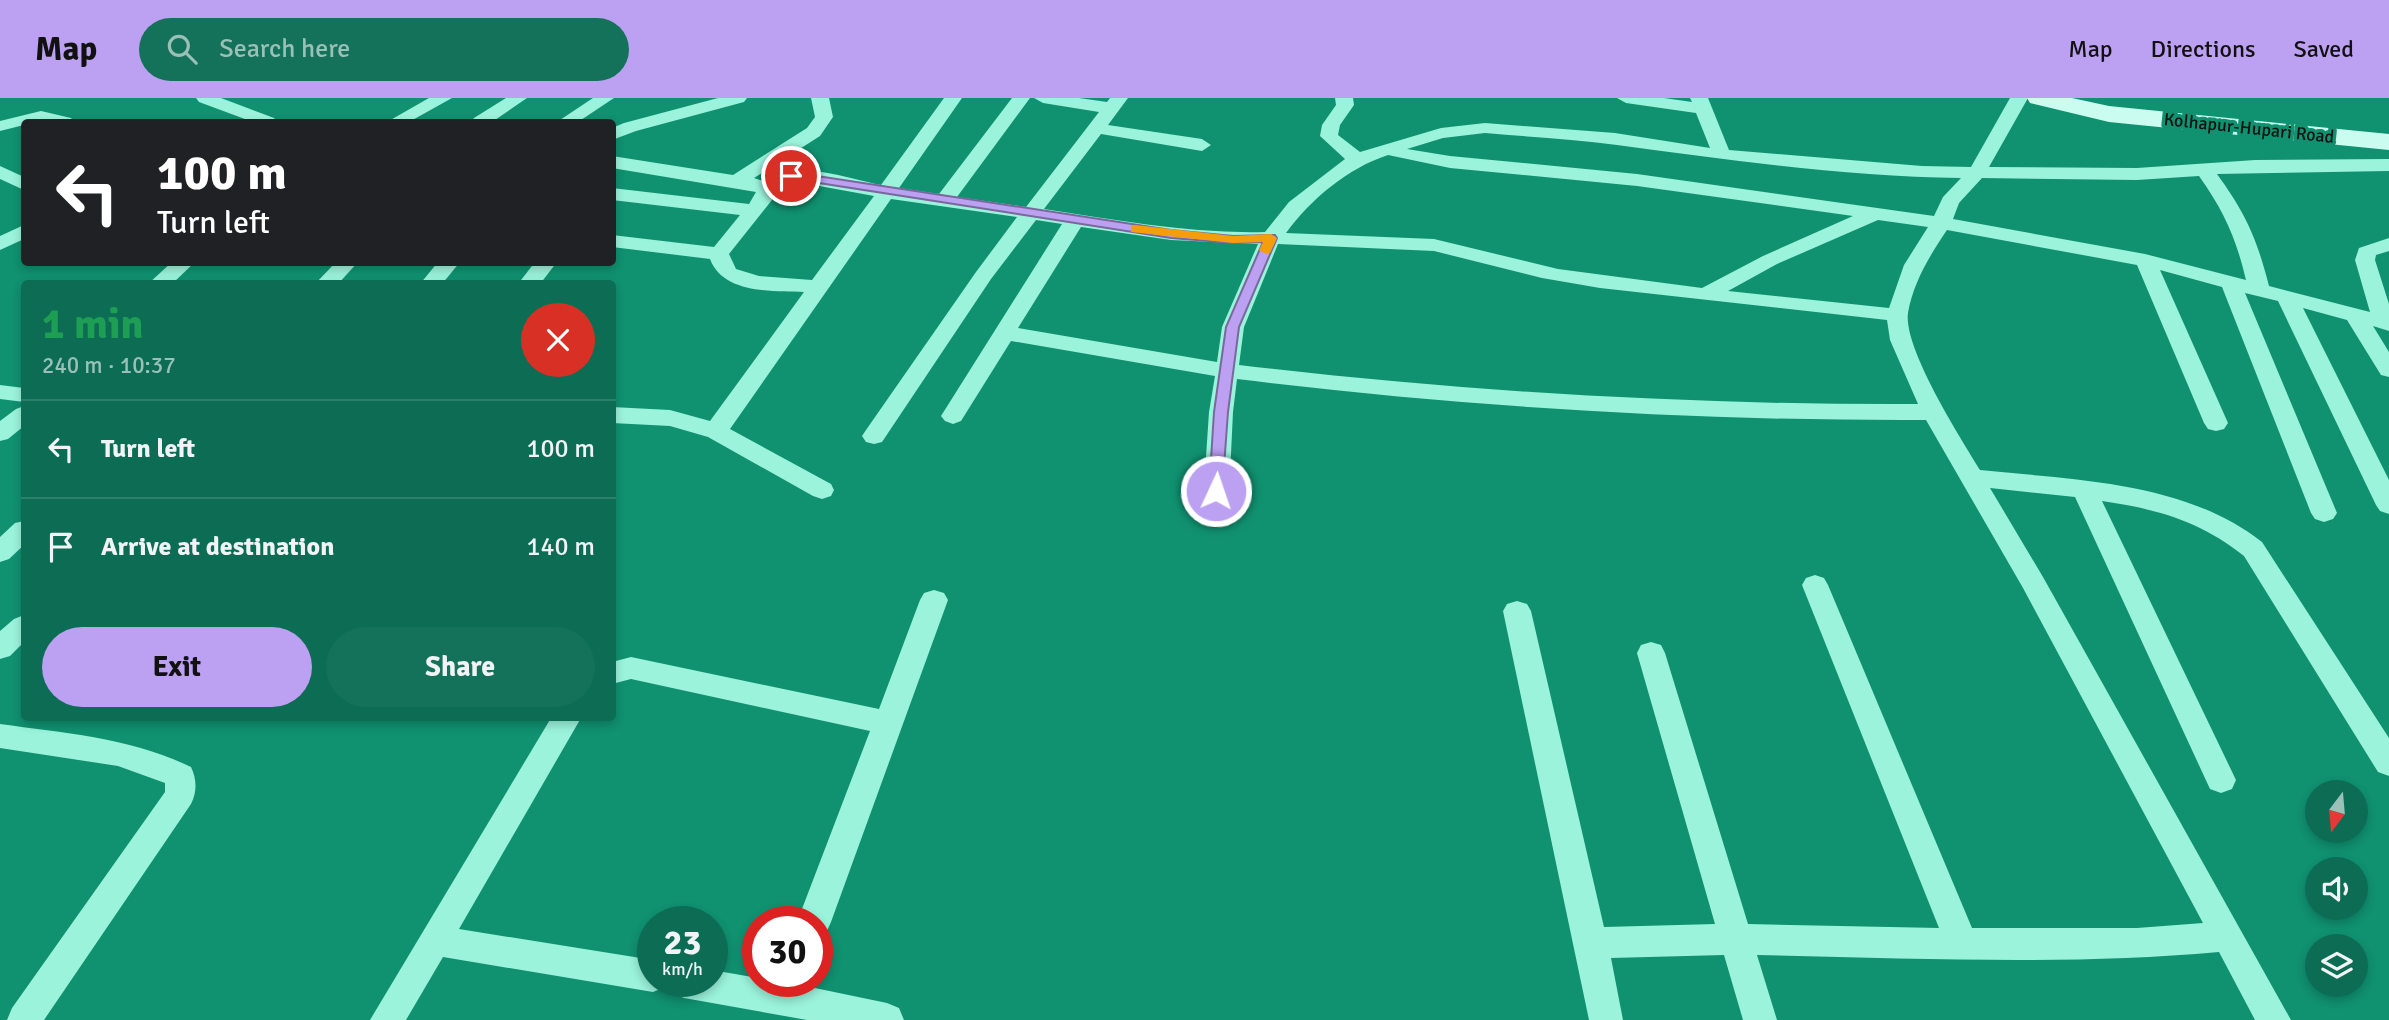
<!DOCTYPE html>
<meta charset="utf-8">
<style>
:root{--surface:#0c6d54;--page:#15725a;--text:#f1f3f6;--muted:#9ac0b8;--line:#2c806b;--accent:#bca0f2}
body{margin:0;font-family:Signika,sans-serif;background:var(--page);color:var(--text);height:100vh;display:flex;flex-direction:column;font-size:26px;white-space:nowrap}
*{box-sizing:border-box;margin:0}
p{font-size:23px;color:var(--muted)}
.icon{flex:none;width:38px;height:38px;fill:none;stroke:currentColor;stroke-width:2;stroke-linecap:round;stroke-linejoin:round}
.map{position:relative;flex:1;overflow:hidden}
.drawer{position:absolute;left:21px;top:182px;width:595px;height:441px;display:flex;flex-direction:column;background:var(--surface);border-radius:7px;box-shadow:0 4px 10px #0003}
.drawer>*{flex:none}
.banner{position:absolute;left:21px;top:21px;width:595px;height:147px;border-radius:7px;box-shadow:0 4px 10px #0003;background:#202124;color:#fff;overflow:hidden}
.needle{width:46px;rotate:196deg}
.tools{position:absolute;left:2305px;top:682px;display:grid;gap:14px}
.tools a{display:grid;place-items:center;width:63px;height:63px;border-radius:50%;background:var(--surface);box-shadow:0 4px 10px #0003;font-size:35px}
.speed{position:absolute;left:637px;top:808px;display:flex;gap:14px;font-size:35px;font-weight:700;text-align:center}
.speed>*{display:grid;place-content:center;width:91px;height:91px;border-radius:50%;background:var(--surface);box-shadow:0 4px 10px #0003;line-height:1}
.speed small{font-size:18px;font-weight:400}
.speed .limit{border:10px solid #d22;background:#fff;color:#111}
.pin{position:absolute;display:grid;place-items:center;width:60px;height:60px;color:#fff;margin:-30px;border:4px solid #fff;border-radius:50%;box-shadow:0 2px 7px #0007}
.me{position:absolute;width:77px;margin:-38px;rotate:3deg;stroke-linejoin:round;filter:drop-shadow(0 0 5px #0008)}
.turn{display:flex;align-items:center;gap:24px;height:147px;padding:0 21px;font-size:32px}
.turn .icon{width:91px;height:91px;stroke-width:2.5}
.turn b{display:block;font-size:49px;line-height:60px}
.round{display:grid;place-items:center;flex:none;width:74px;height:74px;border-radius:37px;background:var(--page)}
.summary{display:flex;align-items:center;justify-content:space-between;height:119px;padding:0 21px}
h1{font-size:42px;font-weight:700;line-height:52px;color:#1e9e55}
.cta{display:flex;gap:14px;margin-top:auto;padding:14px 21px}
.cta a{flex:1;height:80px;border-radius:42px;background:var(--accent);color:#111;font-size:28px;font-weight:700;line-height:80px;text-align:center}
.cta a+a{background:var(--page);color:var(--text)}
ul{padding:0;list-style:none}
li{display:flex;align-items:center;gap:21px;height:98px;padding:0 21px;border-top:2px solid var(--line)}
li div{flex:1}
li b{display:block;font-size:26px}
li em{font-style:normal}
header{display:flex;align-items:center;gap:42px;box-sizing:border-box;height:98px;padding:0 35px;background:var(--accent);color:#111}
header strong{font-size:33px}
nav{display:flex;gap:38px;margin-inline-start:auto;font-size:24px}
.search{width:490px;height:63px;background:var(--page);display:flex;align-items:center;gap:18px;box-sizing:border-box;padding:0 24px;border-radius:38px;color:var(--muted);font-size:26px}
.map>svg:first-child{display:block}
</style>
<header>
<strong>Map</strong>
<div class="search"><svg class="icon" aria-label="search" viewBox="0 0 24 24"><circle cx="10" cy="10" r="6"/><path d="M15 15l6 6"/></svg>Search here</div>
<nav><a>Map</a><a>Directions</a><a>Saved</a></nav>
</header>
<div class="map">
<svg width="2389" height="922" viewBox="0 0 2389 922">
<rect width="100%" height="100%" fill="#109170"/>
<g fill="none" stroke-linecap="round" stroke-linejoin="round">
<g fill="#9bf3db" fill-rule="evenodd">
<polygon points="196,0 221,0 274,20 277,24 253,24 199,4"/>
<polygon points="429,0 452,0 409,24 387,24"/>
<polygon points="506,0 527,0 492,24 471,24 474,20"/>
<polygon points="593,0 614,0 578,24 557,24"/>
<polygon points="718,0 747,0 744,4 636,33 612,42 612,30 624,25"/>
<path d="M 811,0 L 829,0 L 833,19 L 820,38 L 754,80 L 763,83 C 790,59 849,81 881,87 L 944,0 L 962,0 L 899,90 L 939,96 L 1012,0 L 1030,0 L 957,99 L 1026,109 L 1099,14 L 1043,5 L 1034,0 L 1079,0 L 1107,4 L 1110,0 L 1128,0 L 1108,27 L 1202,41 L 1211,47 L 1202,53 L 1101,36 L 1044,111 C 1117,122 1191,136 1265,134 L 1289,104 L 1345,61 L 1320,38 L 1322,27 L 1336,7 L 1335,0 L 1353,0 L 1354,7 L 1340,27 L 1338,37 L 1360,54 L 1441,30 L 1485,25 L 1615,35 L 1710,50 L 1696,15 L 1626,5 L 1617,0 L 1664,0 L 1692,4 L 1690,0 L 1708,0 L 1729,52 L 1922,68 L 1971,69 L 2010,0 L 2028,0 L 1989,69 L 2137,70 L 2255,62 L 2389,61 L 2389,73 L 2217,76 C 2246,116 2257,141 2269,188 L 2370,214 L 2355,162 L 2359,150 L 2389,140 L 2389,153 L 2376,157 L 2375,162 L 2389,206 L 2389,233 L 2373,228 L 2389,254 L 2389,279 L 2381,277 L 2347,222 L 2303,210 L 2389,382 L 2389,416 L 2380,413 L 2376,407 L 2278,203 L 2245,195 L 2337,415 L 2333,421 L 2324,424 L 2315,421 L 2311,415 L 2222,189 L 2160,172 L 2228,325 L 2224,331 L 2216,333 L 2208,331 L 2204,325 L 2137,167 L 1947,132 C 1930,157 1913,185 1908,215 C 1903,250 1961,341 1980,372 C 2075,382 2184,383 2262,444 L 2389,640 L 2389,678 L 2378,674 L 2244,458 C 2200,423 2157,411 2102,403 L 2236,682 L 2232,691 L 2221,695 L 2210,691 L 2075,399 L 1990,390 L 2043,479 L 2291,922 L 2255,922 L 2219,854 C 2066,868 1911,860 1757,857 L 1777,922 L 1743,922 L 1724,857 L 1611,860 L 1623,922 L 1589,922 L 1503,513 L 1507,506 L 1517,503 L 1527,506 L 1531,513 L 1604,829 L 1715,826 L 1637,555 L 1641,547 L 1651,544 L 1661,547 L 1665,555 L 1748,826 L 1939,830 L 1802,487 L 1806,480 L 1815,477 L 1824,480 L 1828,487 L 1972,830 L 2137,830 L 2203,825 L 2023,490 L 1926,322 C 1695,323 1466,309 1237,281 L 1233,314 L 1228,419 L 1224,425 L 1215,428 L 1206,425 L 1202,419 L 1209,314 L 1215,278 L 1011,243 L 961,323 L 953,326 L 945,323 L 941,318 L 1062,126 L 1036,122 L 991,181 L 882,344 L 874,346 L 866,344 L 862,338 L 866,332 L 976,174 L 1017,119 L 891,101 L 730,331 L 831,386 L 834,392 L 831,398 L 822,401 L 813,398 L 708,339 L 670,328 L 612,325 L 612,309 L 670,312 L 710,323 L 804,194 C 773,193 723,196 710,161 L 612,149 L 612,137 L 714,149 L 740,117 L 612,102 L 612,90 L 749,106 L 756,94 L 612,70 L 612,58 L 733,77 L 807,30 L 815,19 ZM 1485,35 C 1529,39 1574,41 1617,47 C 1731,62 1846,79 1961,80 L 1943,99 L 1934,118 L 1637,76 L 1450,58 L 1407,51 L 1443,40 ZM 1388,57 L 1450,70 L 1637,88 L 1853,118 L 1763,158 L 1702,190 L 1558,171 L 1434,141 L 1286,135 C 1311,101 1348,70 1388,57 ZM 2199,78 C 2224,113 2236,140 2246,182 L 2145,156 L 1953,121 L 1959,105 L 1982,80 L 2137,82 ZM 792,83 L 874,98 L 812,182 L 759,178 L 736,171 L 729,156 L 772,102 L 775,93 ZM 1878,122 L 1928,129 L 1904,167 L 1889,210 L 1728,193 L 1777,166 ZM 1081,129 L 1171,142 L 1258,146 L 1222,229 L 1217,264 L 1018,230 ZM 1278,146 L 1434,153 L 1542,180 L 1600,190 L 1887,222 L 1890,242 L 1918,306 C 1691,307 1465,294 1239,267 L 1244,229 Z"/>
<polygon points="41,13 71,20 74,24 24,24 24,27 0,33 0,23"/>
<polygon points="0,68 24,79 24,92 0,81"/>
<polygon points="24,127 24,141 0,152 0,138"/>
<polygon points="172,164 195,164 172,186 148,186"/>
<polygon points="336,164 358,164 338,186 315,186"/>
<polygon points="438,164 460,164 442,186 420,186"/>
<polygon points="535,164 557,164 540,186 518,186"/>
<polygon points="0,287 24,290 24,304 0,301"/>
<polygon points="24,308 24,328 8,341 0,343 0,323 16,311"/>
<polygon points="24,423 24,447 9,461 0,464 0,439 15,425"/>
<polygon points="934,492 944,495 948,502 831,824 826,835 817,838 817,824 797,824 870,633 631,581 612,586 612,564 631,559 879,611 920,502 924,495"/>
<polygon points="24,517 24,544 10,558 0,561 0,533 14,521"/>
<polygon points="551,620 581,620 459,831 653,862 653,884 712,884 712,872 758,880 758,884 786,884 887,905 899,910 904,922 807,922 684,900 672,895 667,885 665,889 653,894 443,859 406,922 370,922"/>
<path d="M 0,626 C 65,635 131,640 191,669 C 197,682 197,694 191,706 L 44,922 L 7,922 L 12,910 L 165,694 L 165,685 L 118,668 L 0,650 Z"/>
</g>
<polygon fill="#cafdf0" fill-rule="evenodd" points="2027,0 2072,0 2109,8 2389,36 2389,52 2109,24 2030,5"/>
</g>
<polygon fill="#bca0f2" stroke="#7a689d" stroke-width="2" points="791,74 1171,132 1233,138 1275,137 1277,140 1239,229 1228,314 1222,396 1216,398 1209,393 1214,314 1226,229 1263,144 1233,145 1171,140 787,80 786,78"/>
<polygon fill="#f59e0b" points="1135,127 1233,138 1271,136 1277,140 1270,155 1266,156 1259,152 1263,144 1233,145 1131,134 1131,128"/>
<g text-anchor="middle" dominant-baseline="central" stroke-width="7" stroke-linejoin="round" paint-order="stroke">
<g font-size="18" fill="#111" stroke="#109170">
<text transform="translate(2249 30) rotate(6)">Kolhapur-Hupari Road</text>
</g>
</g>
</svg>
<div class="tools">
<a><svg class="needle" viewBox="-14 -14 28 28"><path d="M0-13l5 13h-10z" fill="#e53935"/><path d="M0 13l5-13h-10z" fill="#9ac0b8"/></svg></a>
<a><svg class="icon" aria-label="sound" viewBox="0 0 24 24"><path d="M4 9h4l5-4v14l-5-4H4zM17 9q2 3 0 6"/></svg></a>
<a><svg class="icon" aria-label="layers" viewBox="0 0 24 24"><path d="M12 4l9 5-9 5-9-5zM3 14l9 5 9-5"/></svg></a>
</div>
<div class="speed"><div>23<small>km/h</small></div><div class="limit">30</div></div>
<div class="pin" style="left:791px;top:78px;background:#d93025"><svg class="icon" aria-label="arrive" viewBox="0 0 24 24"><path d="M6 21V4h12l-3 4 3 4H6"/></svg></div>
<svg class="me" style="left:1216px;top:393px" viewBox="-20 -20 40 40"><circle r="17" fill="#bca0f2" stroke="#fff" stroke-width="3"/><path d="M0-11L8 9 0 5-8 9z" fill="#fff"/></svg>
<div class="banner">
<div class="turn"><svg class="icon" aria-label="left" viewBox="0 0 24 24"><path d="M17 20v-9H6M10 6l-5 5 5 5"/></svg><div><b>100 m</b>Turn left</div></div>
</div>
<section class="drawer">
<div class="summary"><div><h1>1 min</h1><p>240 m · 10:37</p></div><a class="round" style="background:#d93025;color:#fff"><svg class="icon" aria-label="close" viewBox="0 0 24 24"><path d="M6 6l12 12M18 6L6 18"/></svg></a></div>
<ul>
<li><svg class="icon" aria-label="left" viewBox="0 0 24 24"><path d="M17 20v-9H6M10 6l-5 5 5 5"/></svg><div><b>Turn left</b></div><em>100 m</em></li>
<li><svg class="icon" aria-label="arrive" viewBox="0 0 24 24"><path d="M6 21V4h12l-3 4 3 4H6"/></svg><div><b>Arrive at destination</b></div><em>140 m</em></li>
</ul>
<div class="cta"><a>Exit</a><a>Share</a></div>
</section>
</div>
